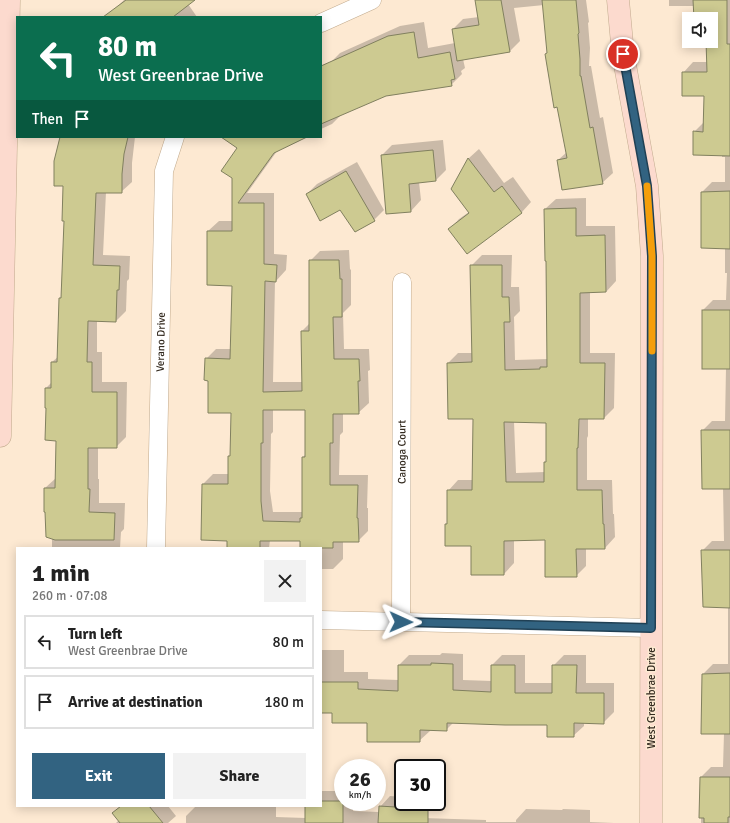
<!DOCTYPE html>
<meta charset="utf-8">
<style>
:root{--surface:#fff;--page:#f2f2f2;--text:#222;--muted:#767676;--line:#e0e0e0;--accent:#326381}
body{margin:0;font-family:Signika,sans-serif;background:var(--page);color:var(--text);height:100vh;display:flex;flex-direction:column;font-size:15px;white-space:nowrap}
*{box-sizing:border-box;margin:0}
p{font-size:13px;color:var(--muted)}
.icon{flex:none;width:22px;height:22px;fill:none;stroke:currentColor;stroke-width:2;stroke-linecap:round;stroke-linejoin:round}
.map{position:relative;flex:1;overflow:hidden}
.drawer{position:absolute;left:16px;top:547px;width:306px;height:260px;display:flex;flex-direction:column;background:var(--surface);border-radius:0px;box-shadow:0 2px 10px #0003}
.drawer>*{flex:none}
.banner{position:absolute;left:16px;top:16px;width:306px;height:122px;border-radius:0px;box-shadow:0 2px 10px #0003;background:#0b6e4f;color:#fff;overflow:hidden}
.buttons{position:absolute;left:682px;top:12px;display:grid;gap:8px}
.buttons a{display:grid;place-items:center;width:36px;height:36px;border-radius:0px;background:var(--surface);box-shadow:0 2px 10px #0003;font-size:20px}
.speed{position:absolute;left:334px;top:759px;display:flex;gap:8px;font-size:20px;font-weight:700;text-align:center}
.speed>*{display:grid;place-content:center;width:52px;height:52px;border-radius:50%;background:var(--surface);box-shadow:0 2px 10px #0003;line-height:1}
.speed small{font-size:10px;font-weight:400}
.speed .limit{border:2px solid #111;border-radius:6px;background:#fff;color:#111}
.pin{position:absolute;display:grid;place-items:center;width:34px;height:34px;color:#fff;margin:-17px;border:2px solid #fff;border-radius:50%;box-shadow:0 1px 4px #0007}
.me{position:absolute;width:44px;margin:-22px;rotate:91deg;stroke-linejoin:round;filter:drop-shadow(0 0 3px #0008)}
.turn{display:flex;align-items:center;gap:14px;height:84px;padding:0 16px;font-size:18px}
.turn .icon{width:52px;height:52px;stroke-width:2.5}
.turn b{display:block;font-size:28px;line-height:34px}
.then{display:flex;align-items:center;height:38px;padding:0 16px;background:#0003;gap:8px;font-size:15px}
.round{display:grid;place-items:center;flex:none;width:42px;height:42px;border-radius:0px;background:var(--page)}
.overview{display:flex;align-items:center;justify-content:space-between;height:68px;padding:0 16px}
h1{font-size:24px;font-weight:800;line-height:30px}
.primary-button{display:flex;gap:8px;margin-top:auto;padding:8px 16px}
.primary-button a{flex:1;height:46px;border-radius:0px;background:var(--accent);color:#fff;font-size:16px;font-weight:800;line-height:46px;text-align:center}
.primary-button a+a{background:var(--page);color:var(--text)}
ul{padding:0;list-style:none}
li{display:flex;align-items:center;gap:12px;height:54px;margin:0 8px 6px;padding:0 8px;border:2px solid var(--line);border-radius:0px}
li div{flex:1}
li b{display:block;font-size:15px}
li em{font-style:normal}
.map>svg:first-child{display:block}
</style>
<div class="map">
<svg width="730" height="823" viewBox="0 0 730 823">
<rect width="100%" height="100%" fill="#fde9d2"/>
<g fill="#0003" fill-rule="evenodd">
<polygon points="124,0 194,0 188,4 197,17 109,17 115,9"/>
<polygon points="476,0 586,0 589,22 588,23 590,48 589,66 591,66 600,118 603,117 613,173 602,183 558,160 567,152 546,54 548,52 544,5 514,8 520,41 509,52 463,59 465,68 461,71 462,74 451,85 385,95 342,114 332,124 321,129 321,89 330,63 340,53 400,26 424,22 428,48 455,43 453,29 463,19 479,17"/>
<polygon points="669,0 730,0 730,823 701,823 701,777 711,767 723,767 724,733 703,674 713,664 728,664 728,607 702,551 712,541 724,541 723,488 702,431 712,421 725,421 726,368 703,310 713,300 726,300 727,273 725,273 725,247 702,247 702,192 712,182 725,182 725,157 722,157 722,155 694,132 704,122 705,95 683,73 693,62 708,62 707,41 711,41 711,19 695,19 695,6 669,6"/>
<polygon points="61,137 135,137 132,163 132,182 121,192 106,192 103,255 130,256 129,279 127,281 126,311 116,321 97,321 97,352 102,352 102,382 127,382 126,437 116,447 98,447 98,479 99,479 99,503 125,503 124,529 121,532 120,548 52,548 52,538 45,488 56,478 57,440 46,388 52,382 52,362 59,356 60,298 62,296 65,220 64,185"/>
<path d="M 223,137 L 305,137 L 285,140 L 247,193 L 274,193 L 274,254 L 287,255 L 286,270 L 276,281 L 275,281 L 273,382 L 303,382 L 302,331 L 310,323 L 310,261 L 320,251 L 349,250 L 350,269 L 351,270 L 351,305 L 343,313 L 344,349 L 369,349 L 370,370 L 368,371 L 369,403 L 358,413 L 343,413 L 343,432 L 340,435 L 339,475 L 368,475 L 367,508 L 368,508 L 368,531 L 358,541 L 343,541 L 343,559 L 333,569 L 321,569 L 321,548 L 301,548 L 301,540 L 270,540 L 269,548 L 228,548 L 228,540 L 203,484 L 213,474 L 229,474 L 229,457 L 231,454 L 232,412 L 209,380 L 206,359 L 216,349 L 231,349 L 233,285 L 208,231 L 219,221 L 233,221 L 239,148 ZM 273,409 L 306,409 L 306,454 L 303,457 L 303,512 L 273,512 L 270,491 L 271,434 L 273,432 Z"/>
<polygon points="443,140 446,170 436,180 419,182 421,200 411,211 382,155 392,145"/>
<polygon points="479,149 504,183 513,177 531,202 522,212 467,253 450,229 459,219 469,212 452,189 469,158"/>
<polygon points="357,162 384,210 374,220 307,194 317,184"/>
<path d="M 586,198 L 586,226 L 615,226 L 616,281 L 606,292 L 590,292 L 590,353 L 615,353 L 614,408 L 604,418 L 588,418 L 588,436 L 587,438 L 587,480 L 612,480 L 613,514 L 614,514 L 615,537 L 605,548 L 586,548 L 586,566 L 576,576 L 546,539 L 514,539 L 514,563 L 504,574 L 472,545 L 446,545 L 446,524 L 448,522 L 448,491 L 458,480 L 473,480 L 474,418 L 448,363 L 458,353 L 472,353 L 471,266 L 482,255 L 512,255 L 511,287 L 519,287 L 520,311 L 514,317 L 515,360 L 548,359 L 545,209 L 556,199 ZM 514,422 L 546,422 L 547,461 L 545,463 L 545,472 L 516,473 Z"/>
<polygon points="321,650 344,650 344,672 368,672 368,679 399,680 399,665 409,655 440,655 442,653 463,654 463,680 492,681 492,665 502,655 525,655 525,683 553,683 553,666 564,655 586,655 586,683 614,683 614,712 603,723 584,722 584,726 573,736 548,724 454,722 446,730 430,729 430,731 419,741 369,722 333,712 321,712"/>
<polygon points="321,791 343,791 343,802 353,802 353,811 379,812 380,807 390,796 403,797 403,802 424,802 423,818 486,820 486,822 516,822 516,820 526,809 562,810 563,809 590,810 590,822 614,823 186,823 186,816 196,806 276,807 276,817 306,818 306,806 321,806"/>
<polygon points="121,806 168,806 176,816 168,823 116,823 119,820 114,813"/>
</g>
<g fill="#cdca91" stroke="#81805f" fill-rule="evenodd">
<polygon points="126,0 195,0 173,17 103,17"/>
<polygon points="475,0 501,0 510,52 457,61 452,29 479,25"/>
<polygon points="542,0 576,0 579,33 578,34 580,59 580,76 581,76 590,128 593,127 603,184 562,190 557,160 567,158 557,107 554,108 545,54 547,53"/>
<polygon points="693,0 727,0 727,44 730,44 730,156 693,155 693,131 703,132 704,96 682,96 682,72 707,72 706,41 711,41 711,19 694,19"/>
<polygon points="414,32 418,58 450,52 455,79 451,80 452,86 386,96 321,124 321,66 388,36"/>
<polygon points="60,137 128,137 124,154 122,174 122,193 96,193 93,265 120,266 119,290 117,290 116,322 88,321 87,362 92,362 92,392 117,392 117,448 88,448 88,489 90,489 89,512 115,513 114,540 55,540 46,537 45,512 44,512 44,488 55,488 56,441 45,440 46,408 45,408 45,388 51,388 51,362 57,362 59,298 61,298 64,221 62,221 63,186 54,186 54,161"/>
<path d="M 221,137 L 307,137 L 274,153 L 238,203 L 264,203 L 264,264 L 277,265 L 276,282 L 265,281 L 263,392 L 302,391 L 301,331 L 309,331 L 309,260 L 339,260 L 340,279 L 342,279 L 342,317 L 333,317 L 334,359 L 359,359 L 360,381 L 358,381 L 359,414 L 333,414 L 333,443 L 330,443 L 330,485 L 358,485 L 357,518 L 358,518 L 359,542 L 333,542 L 333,548 L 300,548 L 300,541 L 260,541 L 260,548 L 227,548 L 227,541 L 201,540 L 202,484 L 228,484 L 228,456 L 230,456 L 231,413 L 208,413 L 208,381 L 204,380 L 205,358 L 230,359 L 232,286 L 207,285 L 207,231 L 232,231 L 232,178 L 221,171 L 237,148 ZM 263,410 L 305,410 L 305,457 L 302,457 L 302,518 L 300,518 L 300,522 L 263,521 L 261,501 L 261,443 L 263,443 Z"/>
<polygon points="433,150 436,181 409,184 411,212 386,214 381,155"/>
<polygon points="468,158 494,192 502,186 522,213 467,254 448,229 469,213 451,189"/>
<polygon points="346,171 375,221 355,232 340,210 320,221 306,194"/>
<polygon points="730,191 730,249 701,248 701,192"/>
<path d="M 576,208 L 576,236 L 605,235 L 606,292 L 580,293 L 580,363 L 605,363 L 604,419 L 579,419 L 578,448 L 577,448 L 577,490 L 602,490 L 603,524 L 604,524 L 605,549 L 576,549 L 577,577 L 545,577 L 545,540 L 504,541 L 504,575 L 471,575 L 471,546 L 445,546 L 445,524 L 447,524 L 447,490 L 472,490 L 473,419 L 448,419 L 447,363 L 472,362 L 470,265 L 502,265 L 502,297 L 509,297 L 510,322 L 504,322 L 505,370 L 540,369 L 540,367 L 547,367 L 546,261 L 545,261 L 544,209 ZM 504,422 L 546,423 L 546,462 L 544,462 L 544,482 L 506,482 Z"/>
<rect x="702" y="310" width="28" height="59"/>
<polygon points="701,430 730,430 730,489 702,489"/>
<polygon points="701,550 730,550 730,608 703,607"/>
<polygon points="431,663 453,664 453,690 491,692 491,665 515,665 515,693 552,693 552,665 577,665 576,693 604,693 604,724 574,723 574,737 547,737 547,725 505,725 447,723 447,731 420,730 420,742 367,742 367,723 332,723 332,713 321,713 321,682 358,682 358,689 398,691 398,665 431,665"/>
<polygon points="730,673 730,734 701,734 702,674"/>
<polygon points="700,777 730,777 730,817 728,817 728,823 704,823 704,818 699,818"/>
<polygon points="321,801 343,801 343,823 305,823 305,806 321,806"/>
<polygon points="121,806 149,806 163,823 120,823 112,813"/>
<polygon points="379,806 428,809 428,823 378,823"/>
</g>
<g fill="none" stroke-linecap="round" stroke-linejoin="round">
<g stroke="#c1aa8d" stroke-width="19">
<g id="street">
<polyline points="321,23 372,0"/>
<path id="s1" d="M 156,548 L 164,171 L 175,137"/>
<polyline points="321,620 651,628"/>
<path id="s2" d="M 401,622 L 402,282"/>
</g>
</g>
<g stroke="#c1aa8d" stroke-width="23">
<g id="secondary">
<polyline points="618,0 623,54 647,186 652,256 651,823"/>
<polyline points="0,436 9,0"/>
</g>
</g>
<use href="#street" stroke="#fff" stroke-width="18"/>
<use href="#secondary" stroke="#fcdace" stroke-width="22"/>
</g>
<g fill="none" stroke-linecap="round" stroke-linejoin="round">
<g stroke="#204054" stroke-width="10">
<polyline id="route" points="401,622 651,628 652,256 647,186 623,54"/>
</g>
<use href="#route" stroke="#326381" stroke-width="7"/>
<polyline stroke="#f59e0b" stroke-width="7" points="647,186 652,256 652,351"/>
</g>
<g text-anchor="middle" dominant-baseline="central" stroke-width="3" stroke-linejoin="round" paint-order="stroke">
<g font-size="11" fill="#342b20" stroke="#fde9d2">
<text stroke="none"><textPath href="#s1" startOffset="206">Verano Drive</textPath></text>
<text stroke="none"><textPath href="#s2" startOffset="170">Canoga Court</textPath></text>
<text transform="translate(651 698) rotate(-90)">West Greenbrae Drive</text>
</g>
</g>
</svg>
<div class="buttons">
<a><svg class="icon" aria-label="sound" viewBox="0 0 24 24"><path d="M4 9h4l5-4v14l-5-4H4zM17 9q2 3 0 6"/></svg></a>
</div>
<div class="speed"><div>26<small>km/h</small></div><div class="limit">30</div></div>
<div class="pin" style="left:623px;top:54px;background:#d93025"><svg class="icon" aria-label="arrive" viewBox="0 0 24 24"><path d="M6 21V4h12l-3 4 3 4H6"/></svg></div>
<svg class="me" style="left:401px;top:622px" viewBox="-20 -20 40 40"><path d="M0-17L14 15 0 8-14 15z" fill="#326381" stroke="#fff" stroke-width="4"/></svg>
<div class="banner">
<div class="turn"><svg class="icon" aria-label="left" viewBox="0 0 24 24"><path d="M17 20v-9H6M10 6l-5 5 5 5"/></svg><div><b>80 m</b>West Greenbrae Drive</div></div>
<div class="then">Then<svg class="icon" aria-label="arrive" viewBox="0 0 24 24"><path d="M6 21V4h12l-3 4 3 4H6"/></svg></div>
</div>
<section class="drawer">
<div class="overview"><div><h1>1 min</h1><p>260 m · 07:08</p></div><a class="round"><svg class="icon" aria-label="close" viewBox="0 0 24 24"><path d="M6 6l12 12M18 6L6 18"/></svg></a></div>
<ul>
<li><svg class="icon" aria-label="left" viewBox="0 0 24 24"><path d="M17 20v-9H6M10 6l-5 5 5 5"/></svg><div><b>Turn left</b><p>West Greenbrae Drive</p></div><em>80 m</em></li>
<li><svg class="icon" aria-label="arrive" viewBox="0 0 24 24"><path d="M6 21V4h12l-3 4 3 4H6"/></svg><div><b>Arrive at destination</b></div><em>180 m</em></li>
</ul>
<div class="primary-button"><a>Exit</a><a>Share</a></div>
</section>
</div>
